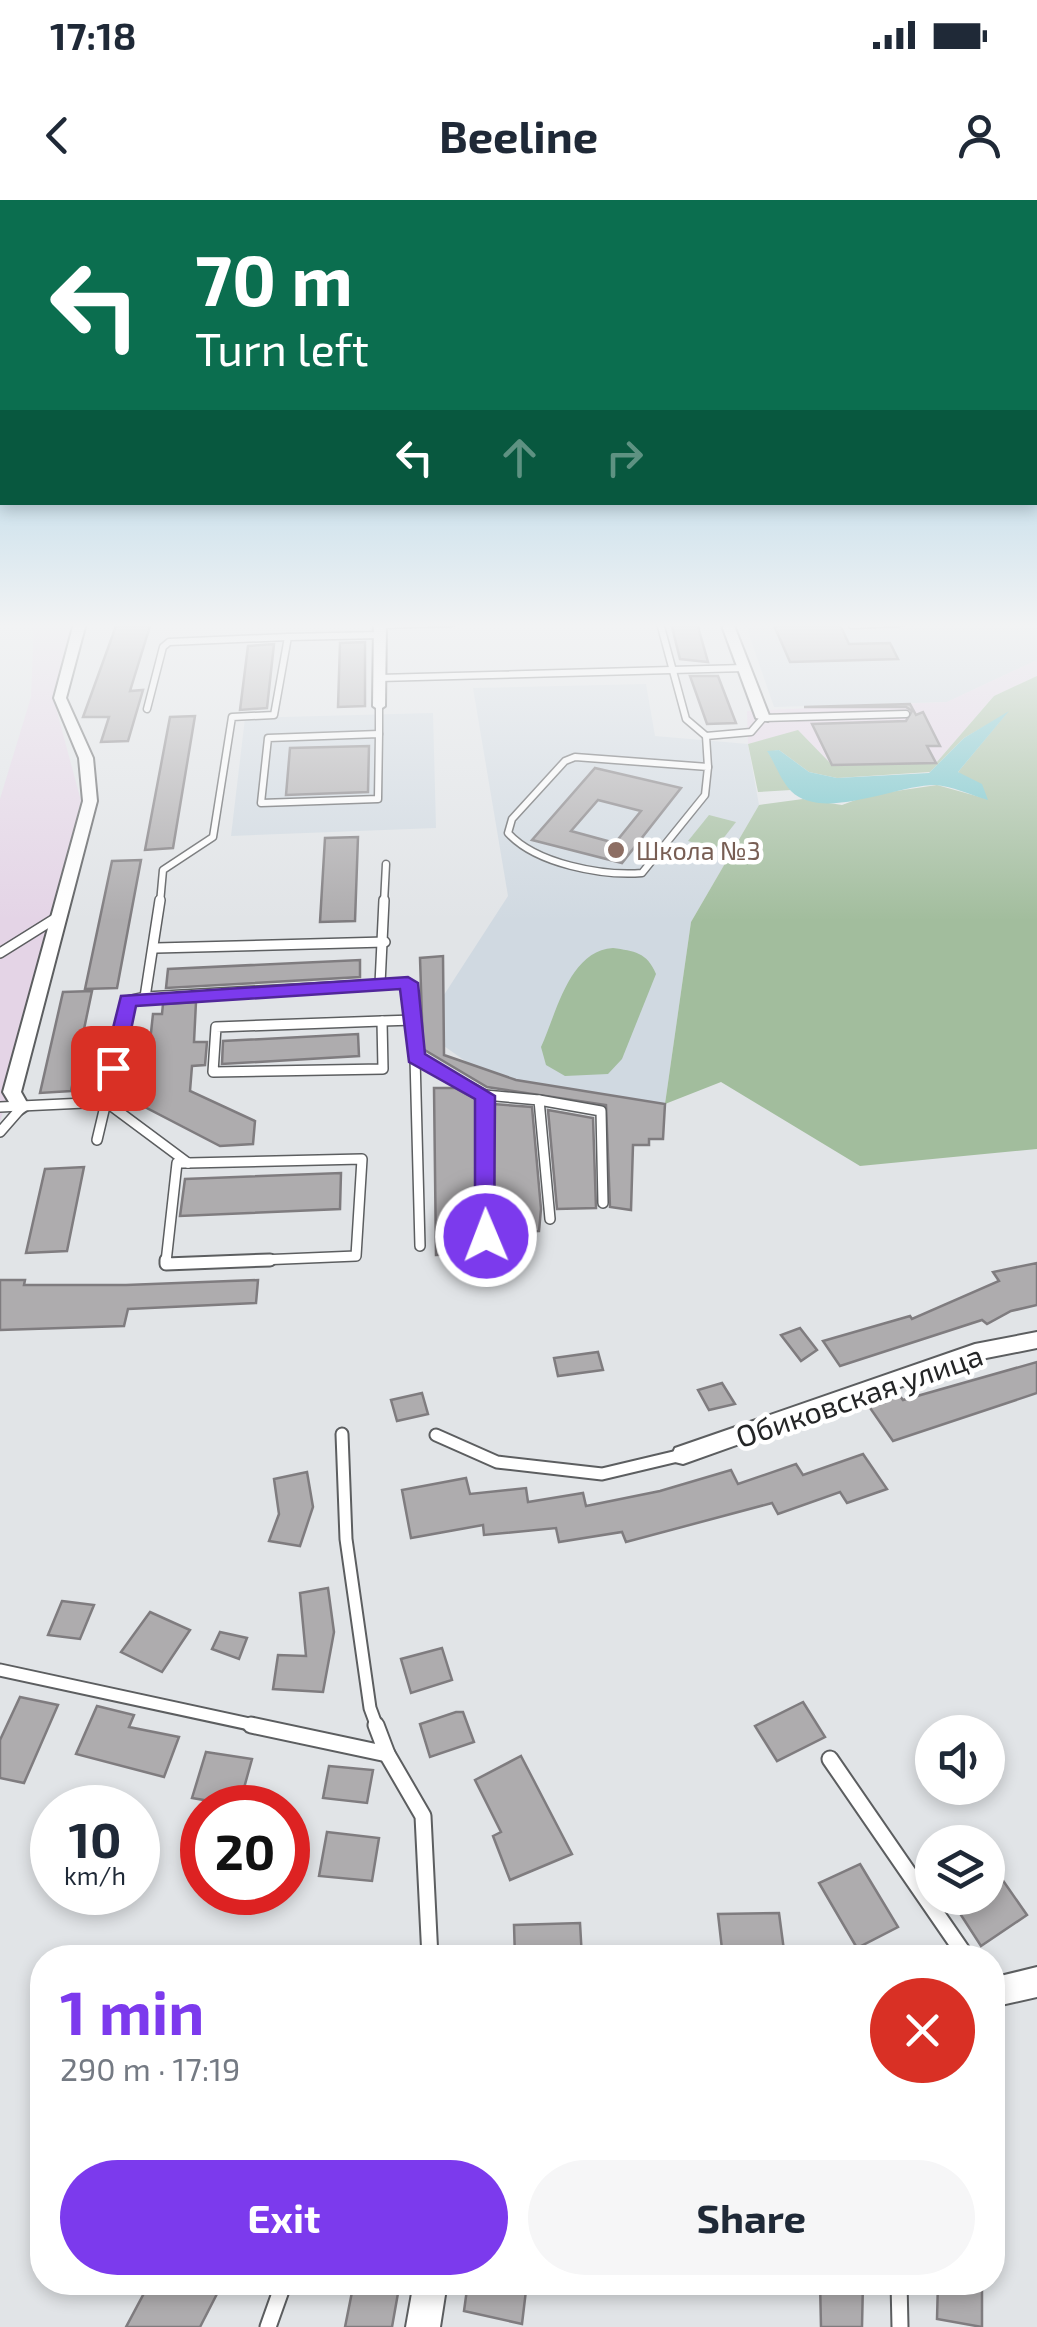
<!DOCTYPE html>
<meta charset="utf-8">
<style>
:root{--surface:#fff;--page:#f6f6f7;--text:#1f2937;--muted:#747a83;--accent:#7c3aed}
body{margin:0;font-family:"Exo 2",sans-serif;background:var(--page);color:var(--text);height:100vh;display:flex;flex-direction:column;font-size:38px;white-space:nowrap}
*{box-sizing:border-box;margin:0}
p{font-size:32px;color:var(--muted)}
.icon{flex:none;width:55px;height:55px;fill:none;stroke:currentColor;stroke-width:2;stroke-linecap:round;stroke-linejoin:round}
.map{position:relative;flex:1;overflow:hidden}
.details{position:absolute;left:30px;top:1745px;width:975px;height:350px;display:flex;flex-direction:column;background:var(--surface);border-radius:40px;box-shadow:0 5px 15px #0003}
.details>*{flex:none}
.guide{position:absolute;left:0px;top:0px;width:1038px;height:305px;box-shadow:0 5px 15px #0003;background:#0b6e4f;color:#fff;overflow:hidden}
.buttons{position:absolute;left:915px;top:1515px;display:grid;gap:20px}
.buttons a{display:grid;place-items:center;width:90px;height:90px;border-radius:50%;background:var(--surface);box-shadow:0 5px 15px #0003;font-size:50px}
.speed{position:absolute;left:30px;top:1585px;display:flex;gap:20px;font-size:50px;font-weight:700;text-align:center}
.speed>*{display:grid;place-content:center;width:130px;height:130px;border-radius:50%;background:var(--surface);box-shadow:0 5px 15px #0003;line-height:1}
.speed small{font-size:25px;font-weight:400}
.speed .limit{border:15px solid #d22;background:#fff;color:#111}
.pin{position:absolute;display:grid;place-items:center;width:85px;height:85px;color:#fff;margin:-42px;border-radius:20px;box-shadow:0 5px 15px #0006}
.me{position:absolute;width:110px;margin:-55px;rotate:359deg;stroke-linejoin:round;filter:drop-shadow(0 0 8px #0008)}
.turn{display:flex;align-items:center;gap:35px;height:210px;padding:0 30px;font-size:45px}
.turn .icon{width:130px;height:130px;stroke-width:2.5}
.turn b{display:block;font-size:70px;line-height:85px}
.lanes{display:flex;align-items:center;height:95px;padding:0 30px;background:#0003;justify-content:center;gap:50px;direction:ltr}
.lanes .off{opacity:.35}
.round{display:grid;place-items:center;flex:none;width:105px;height:105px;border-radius:52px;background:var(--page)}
.summary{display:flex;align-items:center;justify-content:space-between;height:170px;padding:0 30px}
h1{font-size:60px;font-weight:700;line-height:75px;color:var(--accent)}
.primary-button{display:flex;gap:20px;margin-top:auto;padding:20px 30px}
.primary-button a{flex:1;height:115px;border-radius:60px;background:var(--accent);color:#fff;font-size:40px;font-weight:700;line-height:115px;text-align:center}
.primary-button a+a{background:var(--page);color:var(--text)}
.status{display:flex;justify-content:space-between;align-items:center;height:70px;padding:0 50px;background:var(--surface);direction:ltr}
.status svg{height:28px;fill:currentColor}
header{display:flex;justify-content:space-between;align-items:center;height:130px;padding:0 30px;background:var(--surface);font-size:45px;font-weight:700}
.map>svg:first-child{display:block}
</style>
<div class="status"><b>17:18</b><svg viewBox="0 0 49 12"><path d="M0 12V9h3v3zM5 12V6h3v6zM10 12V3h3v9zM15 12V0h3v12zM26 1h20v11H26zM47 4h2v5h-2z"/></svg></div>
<header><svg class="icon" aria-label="back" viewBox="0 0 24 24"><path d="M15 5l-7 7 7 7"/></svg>Beeline<svg class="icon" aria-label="person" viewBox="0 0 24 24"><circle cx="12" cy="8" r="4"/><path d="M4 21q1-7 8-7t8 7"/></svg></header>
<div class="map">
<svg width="1037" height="2127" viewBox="0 0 1037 2127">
<rect width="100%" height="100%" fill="#e1e4e7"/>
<g fill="#d0d9e1">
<polygon points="745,423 1037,423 1037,460 947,502 774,507"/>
<polygon points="646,484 655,536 748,544 759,605 691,722 665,904 516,880 468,863 444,846 442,798 508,696 473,488"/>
<polygon points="433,513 436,628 231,636 245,518"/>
</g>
<g fill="#e4d4e6">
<polygon points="34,423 83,423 53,497 81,601 0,922 0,599 31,497"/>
<polygon points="1037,460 1037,476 994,496 936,563 832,565 798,531 748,544 747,511 947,502"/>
</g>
<g fill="#a2bd9d">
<polygon points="1037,476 1037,949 860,966 721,882 665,904 691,722 759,605 803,599 842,605 869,595 937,585 987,599 958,572 1006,514 964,538 930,572 837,578 809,572 779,550 768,552 791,590 758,592 748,544 798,530 832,565 936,563 994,496"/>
<polygon points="709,615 736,622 715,649 688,641"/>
<path d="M 613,748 C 634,751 647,752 656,774 L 622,859 L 608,874 L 565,876 L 546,865 L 541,847 C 557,812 569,751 613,748 Z"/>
</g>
<path fill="#6ec3c8" d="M 1009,511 L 958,572 L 982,584 L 988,600 C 971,595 951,586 935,585 C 896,585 822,622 791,591 C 781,581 775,563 767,551 L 779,550 L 809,572 L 837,578 L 929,573 L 964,538 Z"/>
<g fill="#aeacae" stroke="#7f7c7f" stroke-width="2.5" fill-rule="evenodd">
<polygon points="671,423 697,423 708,462 680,459"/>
<polygon points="773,423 839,423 849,444 890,443 898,459 790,462"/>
<polygon points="116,426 150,426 130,491 143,490 128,541 101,542 109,517 83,517"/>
<polygon points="365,442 365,506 338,507 340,443"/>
<polygon points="274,444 267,508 240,510 248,446"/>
<polygon points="690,476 718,476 736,523 707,524"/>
<polygon points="910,504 916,515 923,512 940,546 927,546 936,563 832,565 812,524 906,521 912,511 906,507 804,507"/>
<polygon points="195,516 173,648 145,650 170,517"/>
<polygon points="369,546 368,592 286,595 290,548"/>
<path d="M 595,568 L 681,588 L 622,663 L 532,640 ZM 598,600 L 641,611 L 615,643 L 571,631 Z"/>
<polygon points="358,637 355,721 320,722 325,638"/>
<polygon points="141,660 117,788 85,789 112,661"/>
<polygon points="443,756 444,855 516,880 665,904 663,939 649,939 649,945 633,945 631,1010 610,1007 606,905 487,887 423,849 420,758"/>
<polygon points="360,760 360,777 166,788 168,769"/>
<polygon points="92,791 71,891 40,893 63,792"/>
<polygon points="196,802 194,842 207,842 205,865 192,866 190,891 255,921 253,944 220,946 143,906 153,814 162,814 163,804"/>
<polygon points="358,834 359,856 222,864 223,841"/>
<polygon points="434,888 455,888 477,900 476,1054 436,1055"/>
<polygon points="493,904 532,907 541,1009 539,1031 495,1032"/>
<polygon points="548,910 593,918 596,1008 557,1009"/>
<polygon points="84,967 67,1051 26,1053 45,969"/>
<polygon points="341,973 340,1009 180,1016 185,979"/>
<polygon points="1037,1063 1037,1105 1011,1111 987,1124 982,1120 840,1166 823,1141 910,1116 912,1119 999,1081 993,1072"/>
<polygon points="0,1080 25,1080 24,1085 126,1085 258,1080 256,1103 128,1109 124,1126 0,1130"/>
<polygon points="800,1128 817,1150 801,1161 781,1135"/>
<polygon points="598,1152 603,1170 558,1176 554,1158"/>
<polygon points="1037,1162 1037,1193 893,1241 868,1205 899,1195 903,1200"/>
<polygon points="722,1183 735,1204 709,1210 698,1190"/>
<polygon points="422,1193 428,1214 397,1221 391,1200"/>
<polygon points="863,1254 887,1289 847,1303 840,1292 778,1314 772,1303 626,1342 622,1332 559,1342 556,1328 484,1335 483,1325 411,1338 402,1290 466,1278 470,1294 526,1288 528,1302 583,1293 586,1306 660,1291 731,1270 738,1284 796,1264 803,1275"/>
<polygon points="307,1272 313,1307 300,1346 269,1341 279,1314 274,1279"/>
<polygon points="328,1388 334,1432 323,1492 273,1489 278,1455 306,1456 300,1393"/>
<polygon points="62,1401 94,1405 80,1439 48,1435"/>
<polygon points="150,1412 190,1430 162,1472 121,1452"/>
<polygon points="220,1432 247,1438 239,1459 212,1449"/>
<polygon points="442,1448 452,1480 411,1493 401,1459"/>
<polygon points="20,1497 58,1505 24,1583 0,1578 0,1540"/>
<polygon points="803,1502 825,1537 777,1561 755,1526"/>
<polygon points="97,1506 134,1515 129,1527 179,1537 164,1577 76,1554"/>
<polygon points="456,1512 463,1512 474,1542 430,1557 420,1524"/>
<polygon points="206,1552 252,1559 239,1606 192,1598"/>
<polygon points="521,1556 572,1654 510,1680 493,1636 501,1632 475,1580"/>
<polygon points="329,1566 373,1570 367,1603 323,1598"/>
<polygon points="327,1632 379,1638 372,1681 319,1676"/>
<polygon points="988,1659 1027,1715 981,1746 950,1698 988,1698"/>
<polygon points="860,1664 898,1727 857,1748 819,1683"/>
<polygon points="779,1713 785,1758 723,1758 718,1714"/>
<polygon points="580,1723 582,1758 515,1758 514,1725"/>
<polygon points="150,2082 211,2082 220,2088 200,2127 126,2127"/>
<polygon points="354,2082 400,2082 392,2127 345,2127"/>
<polygon points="468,2082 527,2082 522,2124 464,2111"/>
<polygon points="820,2082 863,2082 862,2127 821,2127"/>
<polygon points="938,2082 982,2082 982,2127 937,2119"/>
</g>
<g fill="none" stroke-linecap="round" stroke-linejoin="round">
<g stroke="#5c5e60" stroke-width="9">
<g id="service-far3">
<polyline points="660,423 686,519 706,536"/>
<polyline points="380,425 452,423"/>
<polyline points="852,425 900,423"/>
<polyline points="379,478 744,468"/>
<polyline points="147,509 163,447 169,442 288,437"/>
<polygon points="379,534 378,599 261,603 268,538"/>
<polyline points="379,534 379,506"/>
<path d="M 575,557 L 708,567 L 705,595 L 642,673 C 602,676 536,664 508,633 L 512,619 L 565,561 Z"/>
<polyline points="708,567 706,536 751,532 763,518 906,514"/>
<polyline points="160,703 163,670 213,637 232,517 274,515 288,437 380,435"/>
<polyline points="384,703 386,664"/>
</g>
</g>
<g stroke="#5c5e60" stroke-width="12">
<g id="service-far2">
<polyline points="156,748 385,742"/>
<polyline points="0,753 56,718"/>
<polyline points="380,784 384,700"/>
<polyline points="145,797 408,783 414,820 420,1046"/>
<polygon points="382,821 383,869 213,872 216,827"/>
<polyline points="382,821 414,820"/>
<polyline points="416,857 485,895 487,1036"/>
<polyline points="485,895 539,900 550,1019"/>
<polyline points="539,900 601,911 603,1003"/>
<polyline points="0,907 106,902 127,801 145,797 160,700"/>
<polyline points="0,932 21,908"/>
<polyline points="97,940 106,902 188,963"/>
<polyline points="188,963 362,959 356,1056 211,1062"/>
<polyline points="166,1062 177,963 188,963"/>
</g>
</g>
<g stroke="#5c5e60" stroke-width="15">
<g id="service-far1">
<polyline points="166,1060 166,1064 270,1060"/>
<polyline points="342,1234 346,1339 370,1508 377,1527"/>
<polyline points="436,1235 497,1262 602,1274 682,1255"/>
<polyline points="0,1470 263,1527"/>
</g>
</g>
<g stroke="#5c5e60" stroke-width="19">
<g id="service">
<polyline points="251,1525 387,1554"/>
<polyline points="376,1525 387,1554 423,1616 430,1758"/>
<polyline points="830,1559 967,1758"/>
<polyline points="899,2082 900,2127"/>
<polyline points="268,2127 284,2082"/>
</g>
</g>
<g stroke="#5c5e60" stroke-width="4">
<g id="minor">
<polygon points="74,423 86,423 66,498 93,558 97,601 21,892 30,908 21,914 15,912 3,892 83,601 79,558 54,498"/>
<polygon points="374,423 386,423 385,506 379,510 373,506"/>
<polygon points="721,423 733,423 770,518 768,521 756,518"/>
<polygon points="1037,1132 1037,1148 976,1160 683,1264 675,1262 672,1255 675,1248 975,1144"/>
<polygon points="1037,1767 1037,1797 992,1807 992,1778"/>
<polygon points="414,2082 447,2082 440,2127 406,2127"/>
</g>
</g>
<use href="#service-far3" stroke="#fff" stroke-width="6"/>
<use href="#service-far2" stroke="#fff" stroke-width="9"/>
<use href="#service-far1" stroke="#fff" stroke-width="11"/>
<use href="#service" stroke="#fff" stroke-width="15"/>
<use href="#minor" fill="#fff" fill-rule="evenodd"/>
</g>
<linearGradient id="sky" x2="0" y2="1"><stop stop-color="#77badb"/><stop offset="0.59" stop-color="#f2f3f4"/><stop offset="1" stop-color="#f2f3f4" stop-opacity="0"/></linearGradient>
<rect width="1037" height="721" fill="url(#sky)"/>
<polygon fill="#7c3aed" stroke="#51269a" stroke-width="2.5" points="408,777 418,783 425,854 495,896 494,1042 479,1042 475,1036 475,899 409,862 400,789 136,806 123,868 113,875 103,868 121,796"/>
<circle fill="#8d6e63" stroke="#fff" stroke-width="4" cx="616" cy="650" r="10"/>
<g text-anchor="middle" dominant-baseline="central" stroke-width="9" stroke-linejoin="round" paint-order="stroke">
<g font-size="25" fill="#785e54" stroke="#fff" text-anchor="start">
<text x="636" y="650">Школа №3</text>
</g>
<g font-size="30" fill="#242526" stroke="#fff">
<text transform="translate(859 1195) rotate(-19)">Обиковская улица</text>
</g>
</g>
</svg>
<div class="buttons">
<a><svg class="icon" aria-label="sound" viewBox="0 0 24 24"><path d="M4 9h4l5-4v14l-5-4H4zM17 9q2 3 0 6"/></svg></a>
<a><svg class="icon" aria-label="layers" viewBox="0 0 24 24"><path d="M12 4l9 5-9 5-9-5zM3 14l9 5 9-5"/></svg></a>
</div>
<div class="speed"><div>10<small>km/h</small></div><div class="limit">20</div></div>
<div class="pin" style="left:113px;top:868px;background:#d93025"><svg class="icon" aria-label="arrive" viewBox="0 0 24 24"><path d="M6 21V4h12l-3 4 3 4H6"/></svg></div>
<svg class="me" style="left:486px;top:1036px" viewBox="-20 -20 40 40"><circle r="17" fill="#7c3aed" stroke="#fff" stroke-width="3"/><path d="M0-11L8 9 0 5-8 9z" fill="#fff"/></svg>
<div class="guide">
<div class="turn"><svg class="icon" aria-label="left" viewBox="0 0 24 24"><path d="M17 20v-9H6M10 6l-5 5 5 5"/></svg><div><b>70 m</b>Turn left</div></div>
<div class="lanes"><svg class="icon" aria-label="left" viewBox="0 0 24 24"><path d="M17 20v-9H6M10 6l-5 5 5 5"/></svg><svg class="icon off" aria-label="ahead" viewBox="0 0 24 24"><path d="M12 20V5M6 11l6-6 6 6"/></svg><svg class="icon off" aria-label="right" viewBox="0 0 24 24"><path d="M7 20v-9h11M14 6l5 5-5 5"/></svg></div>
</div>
<section class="details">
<div class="summary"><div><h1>1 min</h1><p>290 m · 17:19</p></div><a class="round" style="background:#d93025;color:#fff"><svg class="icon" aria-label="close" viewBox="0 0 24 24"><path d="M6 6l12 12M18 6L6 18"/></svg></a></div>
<div class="primary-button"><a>Exit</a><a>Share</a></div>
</section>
</div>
